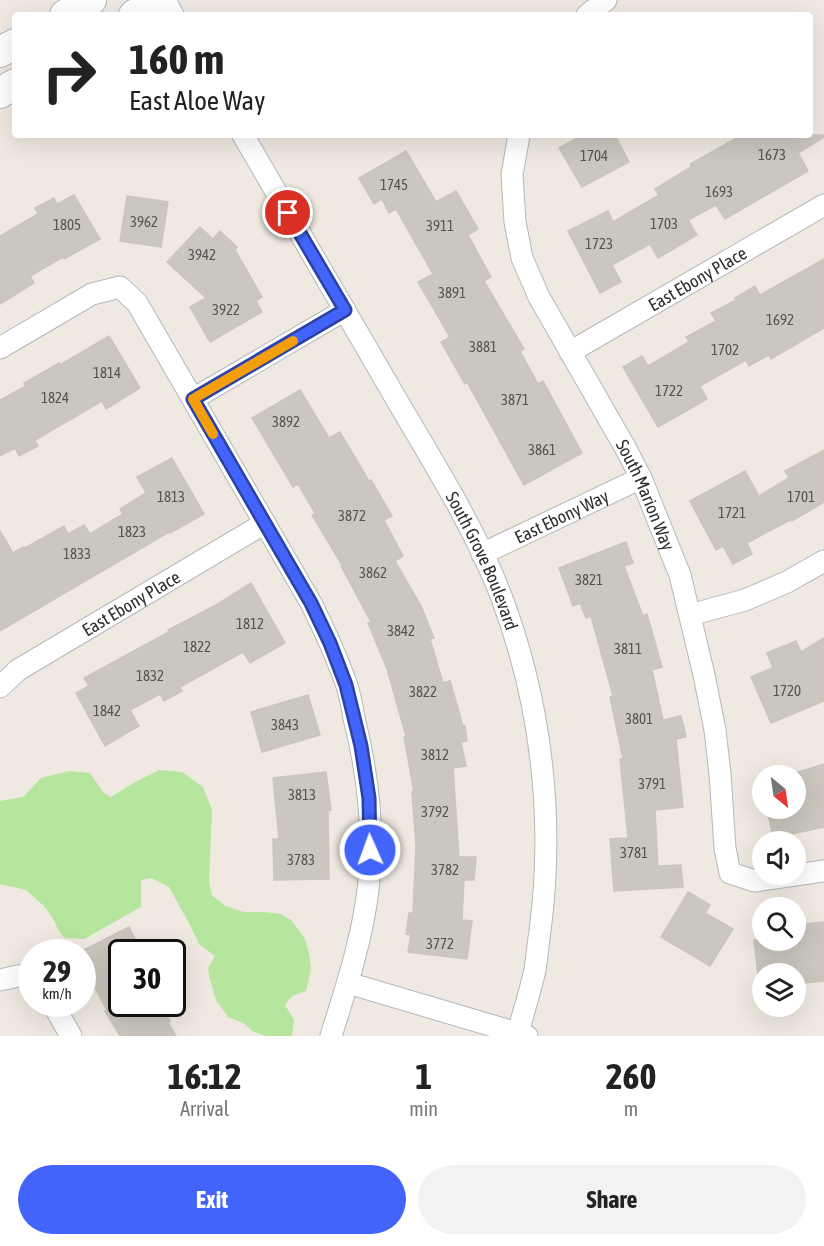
<!DOCTYPE html>
<style>
:root{--surface:#fff;--page:#f2f2f2;--text:#222;--muted:#767676;--accent:#4264fb}
body{margin:0;font-family:"Asap Condensed",sans-serif;background:var(--page);color:var(--text);height:100vh;display:flex;flex-direction:column;font-size:22px;white-space:nowrap}
*{box-sizing:border-box;margin:0}
p{font-size:20px;color:var(--muted)}
.icon{flex:none;width:33px;height:33px;fill:none;stroke:currentColor;stroke-width:2;stroke-linecap:round;stroke-linejoin:round}
.map{position:relative;height:1036px;overflow:hidden}
.sheet{display:flex;flex-direction:column;background:var(--surface);flex:1}
.sheet>*{flex:none}
.guide{position:absolute;left:12px;top:12px;width:801px;height:126px;border-radius:6px;box-shadow:0 6px 24px #0002;background:#fff;color:var(--text);overflow:hidden}
.needle{width:39px;rotate:151deg}
.controls{position:absolute;left:752px;top:765px;display:grid;gap:12px}
.controls a{display:grid;place-items:center;width:54px;height:54px;border-radius:50%;background:var(--surface);box-shadow:0 6px 24px #0002;font-size:30px}
.speed{position:absolute;left:18px;top:939px;display:flex;gap:12px;font-size:30px;font-weight:700;text-align:center}
.speed>*{display:grid;place-content:center;width:78px;height:78px;border-radius:50%;background:var(--surface);box-shadow:0 6px 24px #0002;line-height:1}
.speed small{font-size:15px;font-weight:400}
.speed .limit{border:3px solid #111;border-radius:9px;background:#fff;color:#111}
.pin{position:absolute;display:grid;place-items:center;width:51px;height:51px;color:#fff;margin:-26px;border:3px solid #fff;border-radius:50%;box-shadow:0 2px 6px #0007}
.me{position:absolute;width:66px;margin:-33px;rotate:358deg;stroke-linejoin:round;filter:drop-shadow(0 0 4px #0008)}
.turn{display:flex;align-items:center;gap:21px;height:126px;padding:0 18px;font-size:27px}
.turn .icon{width:78px;height:78px;stroke-width:2.5}
.turn b{display:block;font-size:42px;line-height:51px}
.eta{display:flex;justify-content:space-evenly;align-items:center;height:102px;text-align:center}
.eta b{font-size:36px;font-weight:700;line-height:42px}
.cta{display:flex;gap:12px;margin-top:auto;padding:12px 18px}
.cta a{flex:1;height:69px;border-radius:36px;background:var(--accent);color:#fff;font-size:24px;font-weight:700;line-height:69px;text-align:center}
.cta a+a{background:var(--page);color:var(--text)}
.map>svg:first-child{display:block}
</style>
<div class="map">
<svg width="824" height="1036" viewBox="0 0 824 1036">
<rect width="100%" height="100%" fill="#efe9e1"/>
<polygon fill="#b6e59e" points="159,770 182,772 203,787 212,810 209,882 212,895 225,906 244,912 263,912 281,914 291,920 304,937 309,953 311,969 306,991 292,996 285,1005 294,1020 292,1036 265,1036 252,1031 245,1024 228,1017 216,1000 209,976 208,968 215,956 199,944 190,925 169,887 151,878 141,880 141,907 84,939 65,938 58,930 55,922 45,907 26,890 0,884 0,801 23,797 41,778 69,771 90,773 104,793 111,797 135,782"/>
<g fill="#cbc7bf" stroke="#cbc5ba" stroke-width="1.5">
<polygon points="583,135 615,135 629,162 582,187 559,148"/>
<polygon points="742,135 824,135 824,137 798,153 808,171 725,219 716,205 688,220 697,235 658,258 650,244 612,265 621,282 600,293 568,231 608,211 613,222 659,195 655,189 691,167 690,164"/>
<polygon points="406,151 436,202 456,191 478,229 468,235 491,277 484,281 524,349 520,351 538,384 543,381 582,453 524,485 467,382 465,384 441,342 450,337 418,282 433,274 396,209 389,213 382,199 374,204 359,178"/>
<polygon points="74,195 100,239 64,259 63,257 30,276 34,283 0,304 0,236 38,214 35,208 54,198 57,204"/>
<polygon points="127,196 168,202 161,247 120,241"/>
<polygon points="200,227 213,239 220,231 237,247 235,250 262,297 256,301 262,312 210,342 190,307 206,298 167,262"/>
<polygon points="824,259 824,328 771,359 769,355 749,366 746,360 700,386 707,399 658,427 623,367 642,356 648,366 689,342 686,337 716,321 711,313 736,300 735,298 755,286 760,295"/>
<polygon points="109,336 140,388 106,409 102,401 35,440 38,446 19,456 15,448 0,456 0,400 26,386 24,383 59,363 60,365"/>
<polygon points="300,390 329,438 340,432 369,481 371,480 392,516 384,520 403,556 395,561 421,606 434,638 430,639 443,683 450,681 463,726 465,726 467,741 461,742 466,766 453,768 459,857 476,857 474,880 464,880 462,920 472,921 467,959 408,952 411,935 406,934 409,913 413,913 416,846 412,792 414,792 404,737 406,736 387,669 368,623 371,622 341,566 342,565 312,515 315,513 298,484 293,487 252,418"/>
<polygon points="824,450 824,502 792,521 792,519 747,543 752,554 733,564 723,546 716,550 690,501 745,471 759,496 789,478 785,471"/>
<polygon points="172,458 204,514 170,533 169,532 0,631 0,531 13,553 24,547 25,548 64,526 68,534 84,525 90,534 123,514 120,509 146,493 137,477"/>
<polygon points="626,542 633,563 624,566 643,616 647,614 662,667 652,670 663,720 681,716 686,737 676,739 683,807 655,810 658,866 681,865 683,887 614,891 610,839 628,838 620,759 623,759 610,697 613,696 591,616 586,618 580,603 573,606 559,568"/>
<polygon points="251,583 285,643 250,663 243,652 180,687 182,691 164,701 160,694 130,710 139,726 105,746 76,693 89,686 84,678 169,632 168,630 216,605"/>
<polygon points="824,638 824,701 771,723 751,677 773,668 767,653 796,641 801,652"/>
<polygon points="308,695 320,735 262,752 251,712"/>
<polygon points="824,764 824,827 773,838 767,808 795,808 795,773"/>
<polygon points="326,772 331,810 328,811 329,879 274,880 273,839 279,839 273,778"/>
<polygon points="688,892 710,905 705,913 733,929 710,966 661,937"/>
<polygon points="824,922 824,981 795,984 795,974 758,974 754,940 795,940 795,925"/>
<polygon points="129,927 138,945 124,952 122,952 122,1004 161,1004 170,1021 168,1022 176,1036 120,1036 105,1011 107,1010 82,964 82,952 80,952"/>
</g>
<g fill="none" stroke-linecap="round" stroke-linejoin="round">
<g stroke="#b4b7c1" stroke-width="23">
<g id="street">
<polyline points="165,0 173,15"/>
<polyline points="587,15 606,0"/>
<path id="s1" d="M 243,135 C 293,220 342,305 391,390 C 429,456 472,522 500,593 C 541,700 555,817 540,931 C 538,944 537,957 535,970 C 530,992 523,1014 517,1036"/>
<path id="s2" d="M 519,135 L 512,175 L 515,222 L 522,258 L 539,297 L 626,449 L 641,478 L 680,575 L 704,675 L 715,730 L 720,774 L 725,848 L 730,873 L 755,881 L 824,871"/>
<path d="M 0,348 L 92,294 L 120,287 L 137,303 L 311,603 C 324,629 336,655 346,683 C 350,694 352,706 354,718 C 368,774 375,833 368,890 C 362,940 346,988 331,1036"/>
<path id="s3" d="M 570,352 L 824,205"/>
<polyline points="193,399 345,310"/>
<path id="s4" d="M 482,554 L 641,478"/>
<polyline points="690,615 745,600 787,582 824,561"/>
<path id="s5" d="M 0,687 L 18,670 L 265,523"/>
<polyline points="0,980 27,974 32,978"/>
<polyline points="348,983 527,1036"/>
<polyline points="53,1004 71,1036"/>
</g>
</g>
<g stroke="#b4b7c1" stroke-width="32">
<g id="secondary">
<polyline points="65,15 91,0"/>
<polyline points="134,15 159,0"/>
<polyline points="0,52 15,44"/>
<polyline points="0,93 15,84"/>
</g>
</g>
<use href="#street" stroke="#fff" stroke-width="21"/>
<use href="#secondary" stroke="#fff" stroke-width="30"/>
</g>
<g fill="none" stroke-linecap="round" stroke-linejoin="round">
<g stroke="#2b41a3" stroke-width="15">
<polyline id="route" points="288,213 345,310 193,399 311,603 330,643 346,685 361,746 369,798 370,850"/>
</g>
<use href="#route" stroke="#4264fb" stroke-width="10"/>
<polyline stroke="#f59e0b" stroke-width="10" points="213,434 193,399 293,341"/>
</g>
<g text-anchor="middle" dominant-baseline="central" stroke-width="4.5" stroke-linejoin="round" paint-order="stroke">
<g font-size="15" fill="#555452">
<text x="772" y="154">1673</text>
<text x="594" y="155">1704</text>
<text x="394" y="184">1745</text>
<text x="719" y="191">1693</text>
<text x="144" y="221">3962</text>
<text x="664" y="223">1703</text>
<text x="67" y="224">1805</text>
<text x="440" y="225">3911</text>
<text x="599" y="243">1723</text>
<text x="202" y="254">3942</text>
<text x="452" y="292">3891</text>
<text x="226" y="309">3922</text>
<text x="780" y="319">1692</text>
<text x="483" y="346">3881</text>
<text x="725" y="349">1702</text>
<text x="107" y="372">1814</text>
<text x="669" y="390">1722</text>
<text x="55" y="397">1824</text>
<text x="515" y="399">3871</text>
<text x="286" y="421">3892</text>
<text x="542" y="449">3861</text>
<text x="171" y="496">1813</text>
<text x="801" y="496">1701</text>
<text x="732" y="512">1721</text>
<text x="352" y="515">3872</text>
<text x="132" y="531">1823</text>
<text x="77" y="553">1833</text>
<text x="373" y="572">3862</text>
<text x="589" y="579">3821</text>
<text x="250" y="623">1812</text>
<text x="401" y="630">3842</text>
<text x="197" y="646">1822</text>
<text x="628" y="648">3811</text>
<text x="150" y="675">1832</text>
<text x="787" y="690">1720</text>
<text x="423" y="691">3822</text>
<text x="107" y="710">1842</text>
<text x="639" y="718">3801</text>
<text x="285" y="724">3843</text>
<text x="435" y="754">3812</text>
<text x="652" y="783">3791</text>
<text x="302" y="794">3813</text>
<text x="435" y="811">3792</text>
<text x="634" y="852">3781</text>
<text x="301" y="859">3783</text>
<text x="445" y="869">3782</text>
<text x="440" y="943">3772</text>
</g>
<g font-size="18" fill="#2e2e2e" stroke="#fff">
<text stroke="none"><textPath href="#s3" startOffset="147">East Ebony Place</textPath></text>
<text stroke="none"><textPath href="#s2" startOffset="392">South Marion Way</textPath></text>
<text stroke="none"><textPath href="#s4" startOffset="88">East Ebony Way</textPath></text>
<text stroke="none"><textPath href="#s1" startOffset="489">South Grove Boulevard</textPath></text>
<text stroke="none"><textPath href="#s5" startOffset="156">East Ebony Place</textPath></text>
</g>
</g>
</svg>
<div class="controls">
<a><svg class="needle" viewBox="-14 -14 28 28"><path d="M0-13l5 13h-10z" fill="#e53935"/><path d="M0 13l5-13h-10z" fill="#767676"/></svg></a>
<a><svg class="icon" aria-label="sound" viewBox="0 0 24 24"><path d="M4 9h4l5-4v14l-5-4H4zM17 9q2 3 0 6"/></svg></a>
<a><svg class="icon" aria-label="search" viewBox="0 0 24 24"><circle cx="10" cy="10" r="6"/><path d="M15 15l6 6"/></svg></a>
<a><svg class="icon" aria-label="layers" viewBox="0 0 24 24"><path d="M12 4l9 5-9 5-9-5zM3 14l9 5 9-5"/></svg></a>
</div>
<div class="speed"><div>29<small>km/h</small></div><div class="limit">30</div></div>
<div class="pin" style="left:288px;top:213px;background:#d93025"><svg class="icon" aria-label="arrive" viewBox="0 0 24 24"><path d="M6 21V4h12l-3 4 3 4H6"/></svg></div>
<svg class="me" style="left:370px;top:850px" viewBox="-20 -20 40 40"><circle r="17" fill="#4264fb" stroke="#fff" stroke-width="3"/><path d="M0-11L8 9 0 5-8 9z" fill="#fff"/></svg>
<div class="guide">
<div class="turn"><svg class="icon" aria-label="right" viewBox="0 0 24 24"><path d="M7 20v-9h11M14 6l5 5-5 5"/></svg><div><b>160 m</b>East Aloe Way</div></div>
</div>
</div>
<section class="sheet">
<div class="eta">
<div><b>16:12</b><p>Arrival</p></div>
<div><b>1</b><p>min</p></div>
<div><b>260</b><p>m</p></div>
</div>
<div class="cta"><a>Exit</a><a>Share</a></div>
</section>
